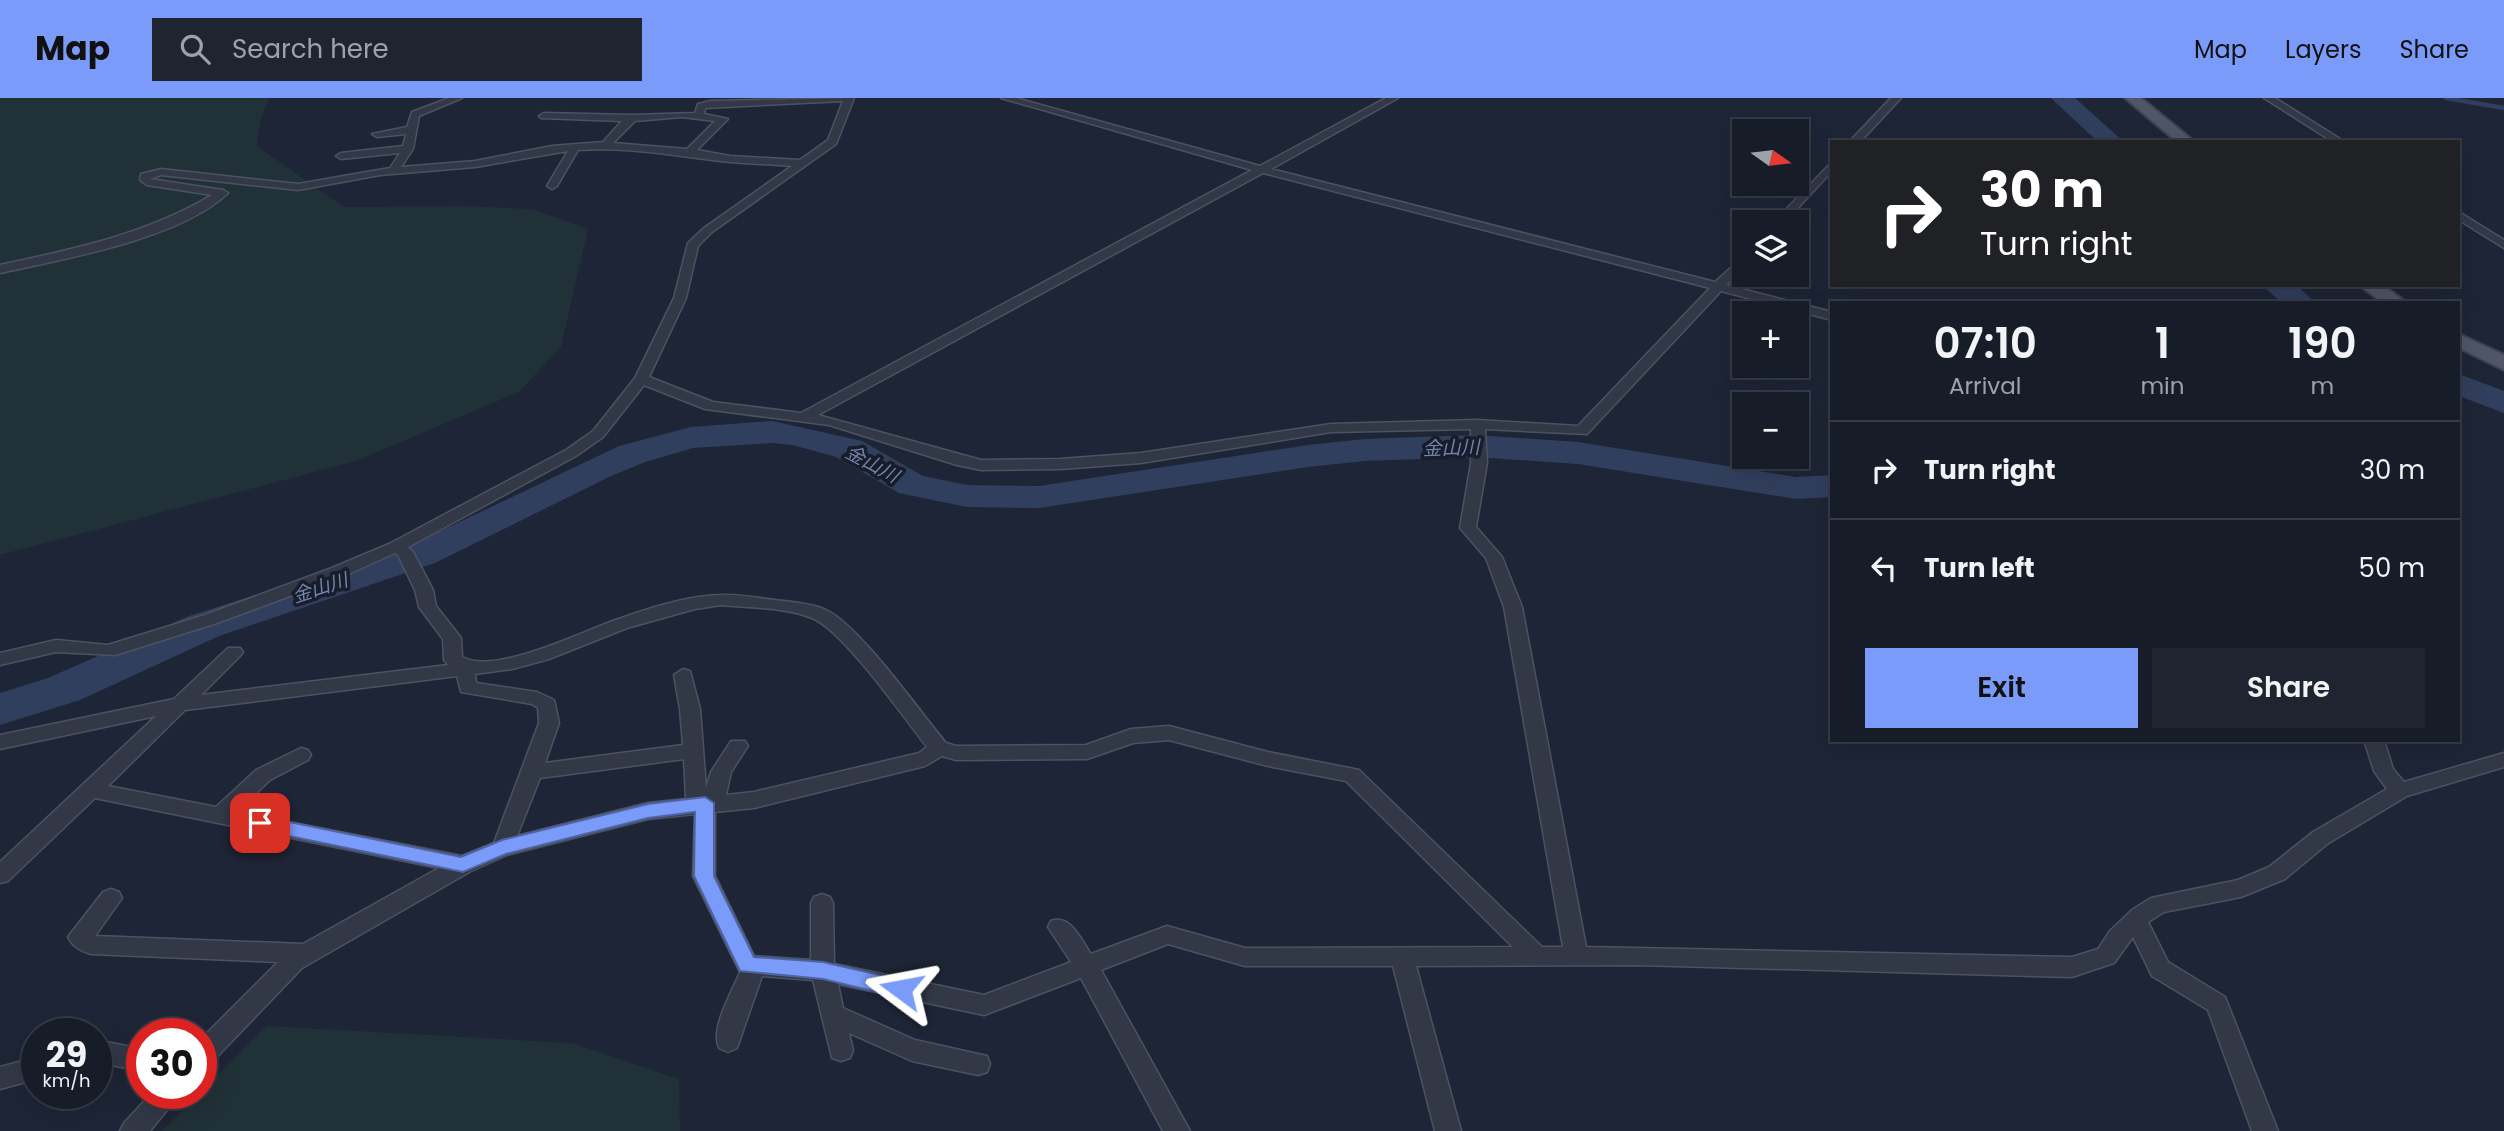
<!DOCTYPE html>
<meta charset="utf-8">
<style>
:root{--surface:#161c28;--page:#1f2530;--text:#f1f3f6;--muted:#9ea1a8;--line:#353a45;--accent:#7a9bfa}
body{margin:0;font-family:Poppins,"Noto Sans JP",sans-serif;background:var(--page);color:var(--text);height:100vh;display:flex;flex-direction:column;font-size:26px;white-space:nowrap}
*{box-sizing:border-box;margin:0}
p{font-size:23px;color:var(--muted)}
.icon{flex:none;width:38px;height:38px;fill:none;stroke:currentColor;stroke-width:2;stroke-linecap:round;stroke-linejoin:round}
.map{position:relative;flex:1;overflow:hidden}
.panel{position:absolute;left:1830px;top:203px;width:630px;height:441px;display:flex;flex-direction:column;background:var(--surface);border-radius:0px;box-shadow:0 7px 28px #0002,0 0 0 2px var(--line)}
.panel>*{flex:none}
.hud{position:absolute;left:1830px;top:42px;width:630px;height:147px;border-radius:0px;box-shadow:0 7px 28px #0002,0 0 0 2px var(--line);background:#202124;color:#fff;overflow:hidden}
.needle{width:46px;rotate:104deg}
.fabs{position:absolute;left:1732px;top:21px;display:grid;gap:14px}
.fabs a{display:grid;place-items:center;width:77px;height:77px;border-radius:0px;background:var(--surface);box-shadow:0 7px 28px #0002,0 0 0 2px var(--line);font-size:35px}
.speed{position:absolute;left:21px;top:920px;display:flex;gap:14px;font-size:35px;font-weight:700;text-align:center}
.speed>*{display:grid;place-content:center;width:91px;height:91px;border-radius:50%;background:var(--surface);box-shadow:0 7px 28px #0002,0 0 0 2px var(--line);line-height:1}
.speed small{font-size:18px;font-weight:400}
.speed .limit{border:10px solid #d22;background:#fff;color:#111}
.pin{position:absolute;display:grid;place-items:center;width:60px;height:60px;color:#fff;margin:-30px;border-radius:14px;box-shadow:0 4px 10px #0006}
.me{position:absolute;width:77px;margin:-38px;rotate:283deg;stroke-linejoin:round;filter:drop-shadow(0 0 5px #0008)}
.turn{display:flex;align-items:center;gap:24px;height:147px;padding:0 35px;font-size:32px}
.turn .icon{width:91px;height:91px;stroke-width:2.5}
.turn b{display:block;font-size:49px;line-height:60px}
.eta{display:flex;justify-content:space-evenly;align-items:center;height:119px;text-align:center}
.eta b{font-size:42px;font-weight:600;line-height:49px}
.cta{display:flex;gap:14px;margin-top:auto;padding:14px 35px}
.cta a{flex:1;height:80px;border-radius:0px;background:var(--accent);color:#111;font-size:28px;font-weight:600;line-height:80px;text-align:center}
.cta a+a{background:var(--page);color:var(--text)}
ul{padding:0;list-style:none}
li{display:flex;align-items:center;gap:21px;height:98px;padding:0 35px;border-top:2px solid var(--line)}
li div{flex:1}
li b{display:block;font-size:26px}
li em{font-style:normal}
header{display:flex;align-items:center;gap:42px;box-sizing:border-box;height:98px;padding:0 35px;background:var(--accent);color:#111}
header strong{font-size:33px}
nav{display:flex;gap:38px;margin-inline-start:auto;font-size:24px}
.search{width:490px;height:63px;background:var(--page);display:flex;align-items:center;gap:18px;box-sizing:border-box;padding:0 24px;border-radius:0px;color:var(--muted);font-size:26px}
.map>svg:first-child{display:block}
</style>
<header>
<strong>Map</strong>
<div class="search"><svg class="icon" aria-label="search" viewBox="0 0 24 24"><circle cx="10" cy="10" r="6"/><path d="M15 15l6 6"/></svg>Search here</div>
<nav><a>Map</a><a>Layers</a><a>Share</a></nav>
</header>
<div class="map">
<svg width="2504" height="1033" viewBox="0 0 2504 1033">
<rect width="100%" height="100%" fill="#1e2536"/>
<g fill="#203137">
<polygon points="0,0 269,0 260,24 257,48 344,109 463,108 532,111 588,131 561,249 519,294 356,363 0,457"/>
<polygon points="267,928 572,945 679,981 680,1033 162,1033"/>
</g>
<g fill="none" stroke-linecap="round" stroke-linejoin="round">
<polyline stroke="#313f5e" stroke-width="4.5" points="2446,0 2504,10"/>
<g fill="#313f5e" fill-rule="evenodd">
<polygon points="2051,0 2075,0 2124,44 2098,44"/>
<polygon points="2262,187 2296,187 2316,205 2282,205"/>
<polygon points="2459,276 2504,293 2504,315 2459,298"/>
<polygon points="772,323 862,343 923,378 967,387 1039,388 1308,347 1365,341 1474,337 1578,344 1796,379 1832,377 1832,399 1796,401 1578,366 1474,359 1365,363 1308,369 1039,410 967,409 899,395 836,359 793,347 772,345 693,350 645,364 611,378 435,465 219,538 80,602 0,627 0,595 48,580 189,518 407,449 619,348 691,329"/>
</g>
<g stroke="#4c5262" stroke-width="3">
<g id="street">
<path d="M 449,0 L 462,0 L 419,18 L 413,51 L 401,69 L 475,63 L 552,48 L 603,44 L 622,23 L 541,20 L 539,18 L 544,15 L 632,17 L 695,15 L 698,6 L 710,3 L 854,0 L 836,46 L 712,134 L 698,148 L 686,200 L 649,279 L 713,304 L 801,315 L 1252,72 L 1001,0 L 1016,0 L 1260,68 L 1386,0 L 1398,0 L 1271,71 L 1715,184 L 1745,157 L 1745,167 L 1726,187 L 1832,214 L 1832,222 L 1721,193 L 1587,336 L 1485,331 L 1487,365 L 1476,429 L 1502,459 L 1522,509 L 1586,849 L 2072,859 L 2098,851 L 2110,833 L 2132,812 L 2151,800 L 2238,782 L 2269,769 L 2313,734 L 2387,691 L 2374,673 L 2364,642 L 2384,642 L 2393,671 L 2404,684 L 2504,655 L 2504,669 L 2407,698 L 2327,746 L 2285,781 L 2241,799 L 2164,814 L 2148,824 L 2168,864 L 2225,899 L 2278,1033 L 2252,1033 L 2208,912 L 2152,878 L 2133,839 L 2114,865 L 2072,879 L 1638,867 L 1416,868 L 1461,1033 L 1435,1033 L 1393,868 L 1245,868 L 1168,846 L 1101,872 L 1190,1033 L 1163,1033 L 1081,880 L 984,917 L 838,886 L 843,910 L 915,942 L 987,958 L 990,966 L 987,974 L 978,977 L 912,963 L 849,935 L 853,952 L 850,960 L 841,963 L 832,960 L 813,882 L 762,878 L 737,950 L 728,954 L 719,950 C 710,930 732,894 740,874 L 693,778 L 695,716 L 648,721 L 507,757 L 471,773 L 302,870 L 210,966 L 201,969 L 201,941 L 278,864 L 91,856 C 81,853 73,849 68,839 L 103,794 L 111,791 L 119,794 L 122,800 L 95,838 L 303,846 L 439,770 L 95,700 L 8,783 L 0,785 L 0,764 L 156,618 L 0,651 L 0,637 L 174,601 L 228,550 L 240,550 L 243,554 L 240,558 L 201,597 L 448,567 L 444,562 L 443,541 L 419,509 L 415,492 L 398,457 L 395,455 L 344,478 L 217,525 L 115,557 L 56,554 L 0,567 L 0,555 L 56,542 L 108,547 L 205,517 L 332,470 L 389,446 L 566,352 L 593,333 L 635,280 L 674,200 L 688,145 L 704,130 L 792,68 C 772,66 751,66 731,64 C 680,59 630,48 578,52 L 557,88 L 552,91 L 547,88 L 568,53 L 475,69 L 380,77 L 298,92 L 161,77 L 150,81 L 223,92 L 228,95 C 180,141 64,161 0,175 L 0,167 C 75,151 146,136 212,97 L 147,87 L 140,82 L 141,76 L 161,71 L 298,86 L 390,70 L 400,55 L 341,61 L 336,58 L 341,55 L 403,48 L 406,36 L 377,39 L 372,36 L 407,29 L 412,14 ZM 843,3 L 828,42 L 800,62 L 730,58 L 697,52 L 728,21 L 704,16 L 705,10 ZM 682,19 L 715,23 L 687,51 L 613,45 L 635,23 ZM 1263,75 L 1710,190 L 1578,328 L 1477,322 L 1331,326 L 1141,355 L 1060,361 L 981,362 L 818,317 ZM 644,287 L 705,311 L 829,327 L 957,367 L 981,372 L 1060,371 L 1141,365 L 1331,334 L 1471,331 L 1471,365 L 1460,430 L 1486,460 L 1504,509 L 1563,849 L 1542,849 L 1359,672 L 1268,654 L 1169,628 L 1131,631 L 1086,647 L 956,648 L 946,645 C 920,614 859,527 826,512 C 811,505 790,504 774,502 C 757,500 738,496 721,497 C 689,497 643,512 613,523 C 579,535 495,577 462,559 L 461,540 L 436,508 L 433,492 L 413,454 L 408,449 L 576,358 L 603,339 ZM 721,507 C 750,510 785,509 812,520 C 842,531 905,621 927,649 L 919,655 L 754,694 L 726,697 L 731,674 L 748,648 L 745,643 L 731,643 L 711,674 L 706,690 L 700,611 L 690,573 L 683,571 L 674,577 L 680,611 L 683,647 L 545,665 L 559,625 L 554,602 L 537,594 L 476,585 L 475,576 L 512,571 L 549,561 L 627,530 L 695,511 ZM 457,578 L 461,594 L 532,606 L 538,610 L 539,625 L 494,745 L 462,758 L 237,714 L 270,682 L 308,662 L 311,657 L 308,652 L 301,650 L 256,672 L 216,709 L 108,688 L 185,612 ZM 1169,642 L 1268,668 L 1346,683 L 1513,849 L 1245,850 L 1167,828 L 1091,856 C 1081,842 1071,816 1051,823 L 1048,829 L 1071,864 L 984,897 L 834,866 L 833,805 L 830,799 L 822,796 L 814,799 L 811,805 L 811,862 L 754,858 L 715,778 L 715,714 L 754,710 L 925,668 L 942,658 L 956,662 L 1087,661 L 1133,645 ZM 684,661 L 686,701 L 648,705 L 517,738 L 540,680 Z"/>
<polygon points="1891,0 1901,0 1860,44 1849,44"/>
<polygon points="2264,0 2275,0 2345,44 2333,44"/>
<polygon points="1832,64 1832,73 1785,124 1774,124"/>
<polygon points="2459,114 2504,142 2504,150 2459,122"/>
<polygon points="96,942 142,951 142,973 96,964"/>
<polygon points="37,959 37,981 0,991 0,969"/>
<polygon points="151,996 180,996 150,1033 120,1033 124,1025"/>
</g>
</g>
<g stroke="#3b4150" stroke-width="4">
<g id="primary">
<polygon points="2125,0 2141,0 2195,44 2177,44"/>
<polygon points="2359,187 2383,187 2407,205 2383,205"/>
<polygon points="2459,236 2504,257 2504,272 2459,250"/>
</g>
</g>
<use href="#street" fill="#323846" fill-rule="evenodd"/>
<use href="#primary" fill="#505667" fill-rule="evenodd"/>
</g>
<polygon fill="#7a9bfa" stroke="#4f65a2" stroke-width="2" points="705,699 714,705 714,778 754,859 823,864 901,882 908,884 912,891 908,897 901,900 823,881 740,873 694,778 695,714 648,720 506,756 463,774 260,732 250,725 260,718 461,759 502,742 648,706"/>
<g text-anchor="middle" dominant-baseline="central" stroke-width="7" stroke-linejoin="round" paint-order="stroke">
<g font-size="19" font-style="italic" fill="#7385ad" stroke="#181d2b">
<text transform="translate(1451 350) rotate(-2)">金山川</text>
<text transform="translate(872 366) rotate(28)">金山川</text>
<text transform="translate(320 490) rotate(-18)">金山川</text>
</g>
</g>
</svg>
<div class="fabs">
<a><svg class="needle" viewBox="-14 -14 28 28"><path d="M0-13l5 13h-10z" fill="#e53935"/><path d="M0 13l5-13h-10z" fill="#9ea1a8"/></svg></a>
<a><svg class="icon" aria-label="layers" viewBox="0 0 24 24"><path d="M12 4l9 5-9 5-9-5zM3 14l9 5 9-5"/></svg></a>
<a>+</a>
<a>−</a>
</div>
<div class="speed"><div>29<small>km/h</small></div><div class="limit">30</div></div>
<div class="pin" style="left:260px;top:725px;background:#d93025"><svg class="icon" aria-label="arrive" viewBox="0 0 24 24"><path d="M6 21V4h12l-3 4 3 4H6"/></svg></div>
<svg class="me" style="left:901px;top:891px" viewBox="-20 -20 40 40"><path d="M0-17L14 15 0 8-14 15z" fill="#7a9bfa" stroke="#fff" stroke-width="4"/></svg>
<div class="hud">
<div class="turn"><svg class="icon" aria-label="right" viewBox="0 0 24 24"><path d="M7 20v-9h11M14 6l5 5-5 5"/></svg><div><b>30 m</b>Turn right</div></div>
</div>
<section class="panel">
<div class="eta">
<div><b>07:10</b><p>Arrival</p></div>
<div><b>1</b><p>min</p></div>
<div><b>190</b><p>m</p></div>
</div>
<ul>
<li><svg class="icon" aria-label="right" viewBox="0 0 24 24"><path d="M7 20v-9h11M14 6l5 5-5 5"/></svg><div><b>Turn right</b></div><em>30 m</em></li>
<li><svg class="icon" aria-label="left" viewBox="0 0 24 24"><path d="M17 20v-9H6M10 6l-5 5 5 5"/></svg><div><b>Turn left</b></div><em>50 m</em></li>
</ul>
<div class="cta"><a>Exit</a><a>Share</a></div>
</section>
</div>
